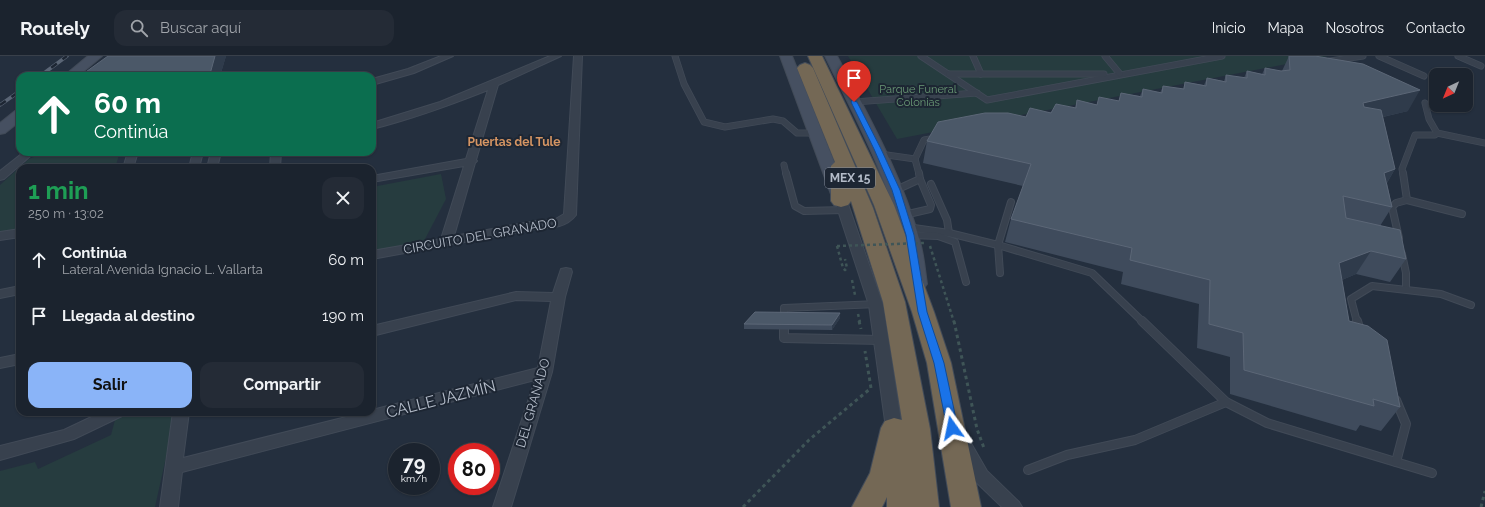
<!DOCTYPE html>
<html lang="es">
<meta charset="utf-8">
<style>
:root{--surface:#1b232e;--page:#242b36;--text:#f1f3f6;--muted:#a0a4aa;--line:#39404a;--accent:#8ab4f8}
body{margin:0;font-family:Raleway,sans-serif;background:var(--page);color:var(--text);height:100vh;display:flex;flex-direction:column;font-size:15px;white-space:nowrap}
*{box-sizing:border-box;margin:0}
p{font-size:13px;color:var(--muted)}
.icon{flex:none;width:22px;height:22px;fill:none;stroke:currentColor;stroke-width:2;stroke-linecap:round;stroke-linejoin:round}
.map{position:relative;flex:1;overflow:hidden}
.sheet{position:absolute;left:16px;top:108px;width:360px;height:252px;display:flex;flex-direction:column;background:var(--surface);border-radius:12px;box-shadow:0 1px 3px #0004,0 0 0 1px var(--line)}
.sheet>*{flex:none}
.banner{position:absolute;left:16px;top:16px;width:360px;height:84px;border-radius:12px;box-shadow:0 1px 3px #0004,0 0 0 1px var(--line);background:#0b6e4f;color:#fff;overflow:hidden}
.needle{width:26px;rotate:223deg}
.fabs{position:absolute;left:1429px;top:12px;display:grid;gap:8px}
.fabs a{display:grid;place-items:center;width:44px;height:44px;border-radius:8px;background:var(--surface);box-shadow:0 1px 3px #0004,0 0 0 1px var(--line);font-size:20px}
.speed{position:absolute;left:388px;top:387px;display:flex;gap:8px;font-size:20px;font-weight:700;text-align:center}
.speed>*{display:grid;place-content:center;width:52px;height:52px;border-radius:50%;background:var(--surface);box-shadow:0 1px 3px #0004,0 0 0 1px var(--line);line-height:1}
.speed small{font-size:10px;font-weight:400}
.speed .limit{border:6px solid #d22;background:#fff;color:#111}
.pin{position:absolute;display:grid;place-items:center;width:34px;height:34px;color:#fff;margin:-41px -17px;border-radius:50% 50% 50% 0;rotate:-45deg;box-shadow:0 0 4px #0007}
.pin .icon{rotate:45deg}
.me{position:absolute;width:44px;margin:-22px;rotate:348deg;stroke-linejoin:round;filter:drop-shadow(0 0 3px #0008)}
.turn{display:flex;align-items:center;gap:14px;height:84px;padding:0 12px;font-size:18px}
.turn .icon{width:52px;height:52px;stroke-width:2.5}
.turn b{display:block;font-size:28px;line-height:34px}
.round{display:grid;place-items:center;flex:none;width:42px;height:42px;border-radius:12px;background:var(--page)}
.overview{display:flex;align-items:center;justify-content:space-between;height:68px;padding:0 12px}
h1{font-size:24px;font-weight:700;line-height:30px;color:#1e9e55}
.cta{display:flex;gap:8px;margin-top:auto;padding:8px 12px}
.cta a{flex:1;height:46px;border-radius:12px;background:var(--accent);color:#111;font-size:16px;font-weight:700;line-height:46px;text-align:center}
.cta a+a{background:var(--page);color:var(--text)}
ul{padding:0;list-style:none}
li{display:flex;align-items:center;gap:12px;height:56px;padding:0 12px}
li div{flex:1}
li b{display:block;font-size:15px}
li em{font-style:normal}
header{display:flex;align-items:center;gap:24px;box-sizing:border-box;height:56px;padding:0 20px;background:var(--surface);border-bottom:1px solid var(--line)}
header strong{font-size:19px}
nav{display:flex;gap:22px;margin-inline-start:auto;font-size:14px}
.search{width:280px;height:36px;background:var(--page);display:flex;align-items:center;gap:10px;box-sizing:border-box;padding:0 14px;border-radius:12px;color:var(--muted);font-size:15px}
.map>svg:first-child{display:block}
</style>
<header>
<strong>Routely</strong>
<div class="search"><svg class="icon" aria-label="search" viewBox="0 0 24 24"><circle cx="10" cy="10" r="6"/><path d="M15 15l6 6"/></svg>Buscar aquí</div>
<nav><a>Inicio</a><a>Mapa</a><a>Nosotros</a><a>Contacto</a></nav>
</header>
<div class="map">
<svg width="1485" height="451" viewBox="0 0 1485 451">
<rect width="100%" height="100%" fill="#242f3e"/>
<g fill="#263c3f">
<polygon points="848,0 1328,0 897,83"/>
<polygon points="45,96 120,96 115,112 20,112 20,174 0,176 0,129 29,103"/>
<polygon points="441,118 446,143 424,185 372,195 372,131"/>
<polygon points="133,356 176,356 155,451 0,451 0,415 35,406 38,413 111,379 115,364"/>
</g>
<g fill="none" stroke-linecap="round" stroke-linejoin="round">
<g stroke="#414a57" stroke-width="7">
<g id="lane-far2">
<polyline points="675,0 684,28 704,66 725,71 773,63 783,65 797,77 815,77"/>
<polyline points="921,0 987,44 1222,0"/>
<polyline points="973,0 981,18"/>
<polyline points="1105,0 1120,18"/>
<polyline points="1379,0 1424,20"/>
<polyline points="1458,0 1481,10"/>
<polyline points="1330,5 1363,0"/>
<polyline points="949,18 1104,18"/>
<polyline points="854,46 977,37"/>
<polyline points="1425,47 1429,63 1437,77"/>
<polyline points="880,98 915,103"/>
<polyline points="784,109 786,118"/>
<polyline points="919,118 915,103 924,84 936,82"/>
<polyline points="1403,118 1402,113 1415,79 1435,79 1437,77 1485,87"/>
</g>
</g>
<g stroke="#414a57" stroke-width="8">
<g id="lane-far1">
<polyline points="786,117 795,150 804,155 844,154"/>
<polyline points="1403,117 1407,144"/>
<polyline points="931,128 947,164 949,177"/>
<polyline points="896,134 920,123 919,117"/>
<polyline points="904,159 930,153 931,149 920,123"/>
<polyline points="907,171 949,177 998,189 1092,217 1143,266"/>
<polyline points="910,179 938,180 955,186 966,226"/>
<polyline points="1399,182 1392,151 1396,147 1407,144 1462,158"/>
<polyline points="1402,198 1406,217 1406,233"/>
<polyline points="1000,217 998,189 1011,146"/>
<polyline points="784,266 784,252 878,248"/>
<polyline points="1357,266 1351,243 1372,230 1441,238 1471,249"/>
</g>
</g>
<g stroke="#414a57" stroke-width="10">
<g id="lane">
<polyline points="784,265 784,282 881,284"/>
<polyline points="1142,265 1226,346 1267,367 1432,417"/>
<polyline points="1357,265 1360,275"/>
<polyline points="1396,344 1406,368 1396,406"/>
<polyline points="1028,414 1067,399 1135,384 1226,346"/>
</g>
</g>
<g stroke="#414a57" stroke-width="2">
<g id="street">
<polygon points="441,0 453,0 414,17 372,29 372,23 408,13"/>
<path d="M 550,0 L 561,0 L 498,29 L 476,104 L 477,105 L 475,107 L 454,180 L 536,165 L 554,164 L 564,158 L 574,0 L 582,0 L 576,159 C 566,172 551,172 536,173 L 372,203 L 372,195 L 441,183 L 464,110 L 372,126 L 372,120 L 466,103 L 488,34 C 450,49 412,63 372,73 L 372,67 L 440,46 Z"/>
<polygon points="24,96 35,96 4,123 0,124 0,115"/>
<polygon points="128,96 138,96 133,112 123,112"/>
<polygon points="193,96 203,96 199,112 189,112"/>
<polygon points="211,96 221,96 217,112 207,112"/>
<polygon points="271,96 281,96 280,112 270,112"/>
<polygon points="841,142 845,143 847,145 883,249 902,372 900,376 894,378 888,376 886,372 869,249 835,145 837,143"/>
<polygon points="20,173 20,181 0,184 0,176"/>
<polygon points="566,212 571,213 572,216 565,241 552,316 511,451 493,451 535,324 182,416 178,451 160,451 173,356 189,356 183,402 366,356 372,356 372,354 538,312 551,245 516,244 372,280 372,270 516,236 553,237 561,213"/>
<polygon points="20,230 20,238 0,242 0,234"/>
<polygon points="20,298 20,308 0,312 0,302"/>
<polygon points="102,356 125,356 122,360 74,383 0,404 0,390 64,374"/>
<polygon points="962,381 968,382 987,415 1019,446 1022,451 1002,451 975,425 954,387 956,382"/>
</g>
</g>
<g stroke="#414a57" stroke-width="2">
<g id="secondary">
<polygon points="88,0 102,0 78,20 64,20"/>
<polygon points="780,0 792,0 848,141 846,144 840,146 834,144 832,141"/>
<path d="M 825,0 L 837,0 C 868,59 903,121 920,186 C 924,200 925,214 927,228 L 924,232 L 918,234 L 912,232 L 909,228 C 907,214 907,199 903,186 C 888,121 854,59 825,0 Z"/>
<polygon points="20,54 20,65 5,77 0,78 0,67 15,55"/>
</g>
</g>
<g stroke="#434c59" stroke-width="2">
<g id="highway">
<polygon points="808,0 822,0 894,149 934,256 951,307 981,451 951,451 927,307 912,256 874,149"/>
<polygon points="805,7 810,9 813,12 873,152 905,246 930,373 939,451 887,451 887,441 882,451 852,451 870,417 881,372 885,365 894,362 902,364 883,246 851,145 848,149 841,151 834,149 831,145 831,110 835,106 797,12 800,9"/>
</g>
</g>
<g stroke="#3f5557" stroke-width="2.5" stroke-dasharray="3 3" stroke-linecap="butt">
<polyline points="837,190 843,212 845,214 847,212 845,203"/>
<polyline points="930,190 954,266"/>
<polyline points="852,224 855,239"/>
<polyline points="858,258 860,266"/>
</g>
<g stroke="#3f5557" stroke-width="3" stroke-dasharray="3.5 3.5" stroke-linecap="butt">
<polyline points="859,265 861,273"/>
<polyline points="954,265 977,373 984,392"/>
<polyline points="743,451 809,384 871,332 865,295"/>
<polyline points="1481,451 1485,435"/>
</g>
<use href="#lane-far2" stroke="#38414e" stroke-width="5.5"/>
<use href="#lane-far1" stroke="#38414e" stroke-width="6"/>
<use href="#lane" stroke="#38414e" stroke-width="8"/>
<use href="#street" fill="#38414e" fill-rule="evenodd"/>
<use href="#secondary" fill="#465061" fill-rule="evenodd"/>
<use href="#highway" fill="#746855" fill-rule="evenodd"/>
<g stroke="#5a6575" stroke-width="3.5">
<g id="rail">
<polyline points="40,20 67,0"/>
<polyline points="0,49 20,35"/>
</g>
</g>
<use href="#rail" stroke="#1d2633" stroke-width="2.5" stroke-dasharray="7" stroke-linecap="butt"/>
<polyline stroke="#3f5557" stroke-width="2.5" stroke-dasharray="3 3" stroke-linecap="butt" points="837,190 924,187"/>
</g>
<g fill="#3f4b5c">
<polygon points="226,0 220,20 84,20 83,18"/>
<polygon points="1289,0 1408,55 1383,61 1395,113 1387,127 1392,151 1380,170 1406,203 1390,226 1356,218 1342,224 1349,265 1400,351 1381,375 1360,369 1356,375 1230,338 1230,301 1197,292 1199,248 1121,228 1123,216 1005,186 1011,163 1023,130 923,107 927,85 1026,61 1075,52 1077,44 1097,49 1119,45 1121,37 1140,40 1143,33 1160,37 1163,30 1183,33 1185,26 1204,29 1207,22 1224,25 1226,19 1244,22 1247,15 1262,18 1265,12 1282,15"/>
<polygon points="840,262 832,274 744,273 744,268"/>
</g>
<g fill="#2f3b4b">
<polygon points="215,0 226,0 220,20 211,20 210,18"/>
<polygon points="1420,34 1408,55 1352,68 1363,47"/>
<polygon points="1395,113 1382,135 1384,117"/>
<polygon points="1371,195 1356,218 1325,231 1339,207"/>
<polygon points="840,257 840,262 832,274 832,269"/>
</g>
<g fill="#4b5868" stroke="#5c6777">
<polygon points="108,0 215,0 210,18 83,18"/>
<polygon points="1289,0 1315,0 1363,8 1420,34 1363,47 1364,51 1381,54 1395,113 1384,117 1392,151 1343,140 1346,162 1400,174 1406,203 1371,195 1339,207 1349,265 1368,270 1387,284 1400,351 1373,343 1374,350 1244,314 1243,277 1209,268 1210,224 1130,204 1132,192 1011,163 1031,108 927,85 938,66 985,57 1008,57 1026,61 1030,52 1051,57 1056,48 1076,52 1077,44 1097,49 1099,41 1119,45 1121,37 1142,41 1143,33 1162,37 1163,30 1184,33 1185,26 1206,30 1207,22 1226,26 1226,19 1247,22 1247,15 1265,19 1265,12 1281,15 1290,14"/>
<polygon points="755,256 840,257 832,269 744,268"/>
</g>
<polygon fill="#1a73e8" stroke="#114b97" points="852,44 857,46 881,93 900,134 914,179 927,256 944,307 958,372 956,375 952,377 948,375 947,372 934,307 918,256 906,179 892,134 874,93 851,46"/>
<g text-anchor="middle" dominant-baseline="central" stroke-width="4" stroke-linejoin="round" paint-order="stroke">
<g font-size="11" fill="#6b9a76" stroke="#1d2633">
<text x="918" y="33">Parque Funeral<tspan x="918" dy="13">Colonias</tspan></text>
</g>
<g font-size="12" font-weight="bold" fill="#d59563" stroke="#1d2633">
<text x="514" y="86">Puertas del Tule</text>
</g>
<rect fill="#1d2633" stroke="#878f9c" stroke-width="1" x="825" y="112" width="50" height="20" rx="3"/>
<g font-size="12" font-weight="bold" fill="#b4bcc9">
<text x="850" y="122">MEX 15</text>
</g>
<g font-size="13" fill="#b4bcc9" stroke="#1d2633">
<text transform="translate(480 180) rotate(-10)">CIRCUITO DEL GRANADO</text>
<text transform="translate(533 347) rotate(-74)">DEL GRANADO</text>
</g>
<g font-size="16" fill="#b4bcc9" stroke="#1d2633">
<text transform="translate(441 343) rotate(-14)">CALLE JAZMÍN</text>
</g>
</g>
</svg>
<div class="fabs">
<a><svg class="needle" viewBox="-14 -14 28 28"><path d="M0-13l5 13h-10z" fill="#e53935"/><path d="M0 13l5-13h-10z" fill="#a0a4aa"/></svg></a>
</div>
<div class="speed"><div>79<small>km/h</small></div><div class="limit">80</div></div>
<div class="pin" style="left:854px;top:46px;background:#d93025"><svg class="icon" aria-label="arrive" viewBox="0 0 24 24"><path d="M6 21V4h12l-3 4 3 4H6"/></svg></div>
<svg class="me" style="left:952px;top:372px" viewBox="-20 -20 40 40"><path d="M0-17L14 15 0 8-14 15z" fill="#1a73e8" stroke="#fff" stroke-width="4"/></svg>
<div class="banner">
<div class="turn"><svg class="icon" aria-label="ahead" viewBox="0 0 24 24"><path d="M12 20V5M6 11l6-6 6 6"/></svg><div><b>60 m</b>Continúa</div></div>
</div>
<section class="sheet">
<div class="overview"><div><h1>1 min</h1><p>250 m · 13:02</p></div><a class="round"><svg class="icon" aria-label="close" viewBox="0 0 24 24"><path d="M6 6l12 12M18 6L6 18"/></svg></a></div>
<ul>
<li><svg class="icon" aria-label="ahead" viewBox="0 0 24 24"><path d="M12 20V5M6 11l6-6 6 6"/></svg><div><b>Continúa</b><p>Lateral Avenida Ignacio L. Vallarta</p></div><em>60 m</em></li>
<li><svg class="icon" aria-label="arrive" viewBox="0 0 24 24"><path d="M6 21V4h12l-3 4 3 4H6"/></svg><div><b>Llegada al destino</b></div><em>190 m</em></li>
</ul>
<div class="cta"><a>Salir</a><a>Compartir</a></div>
</section>
</div>
